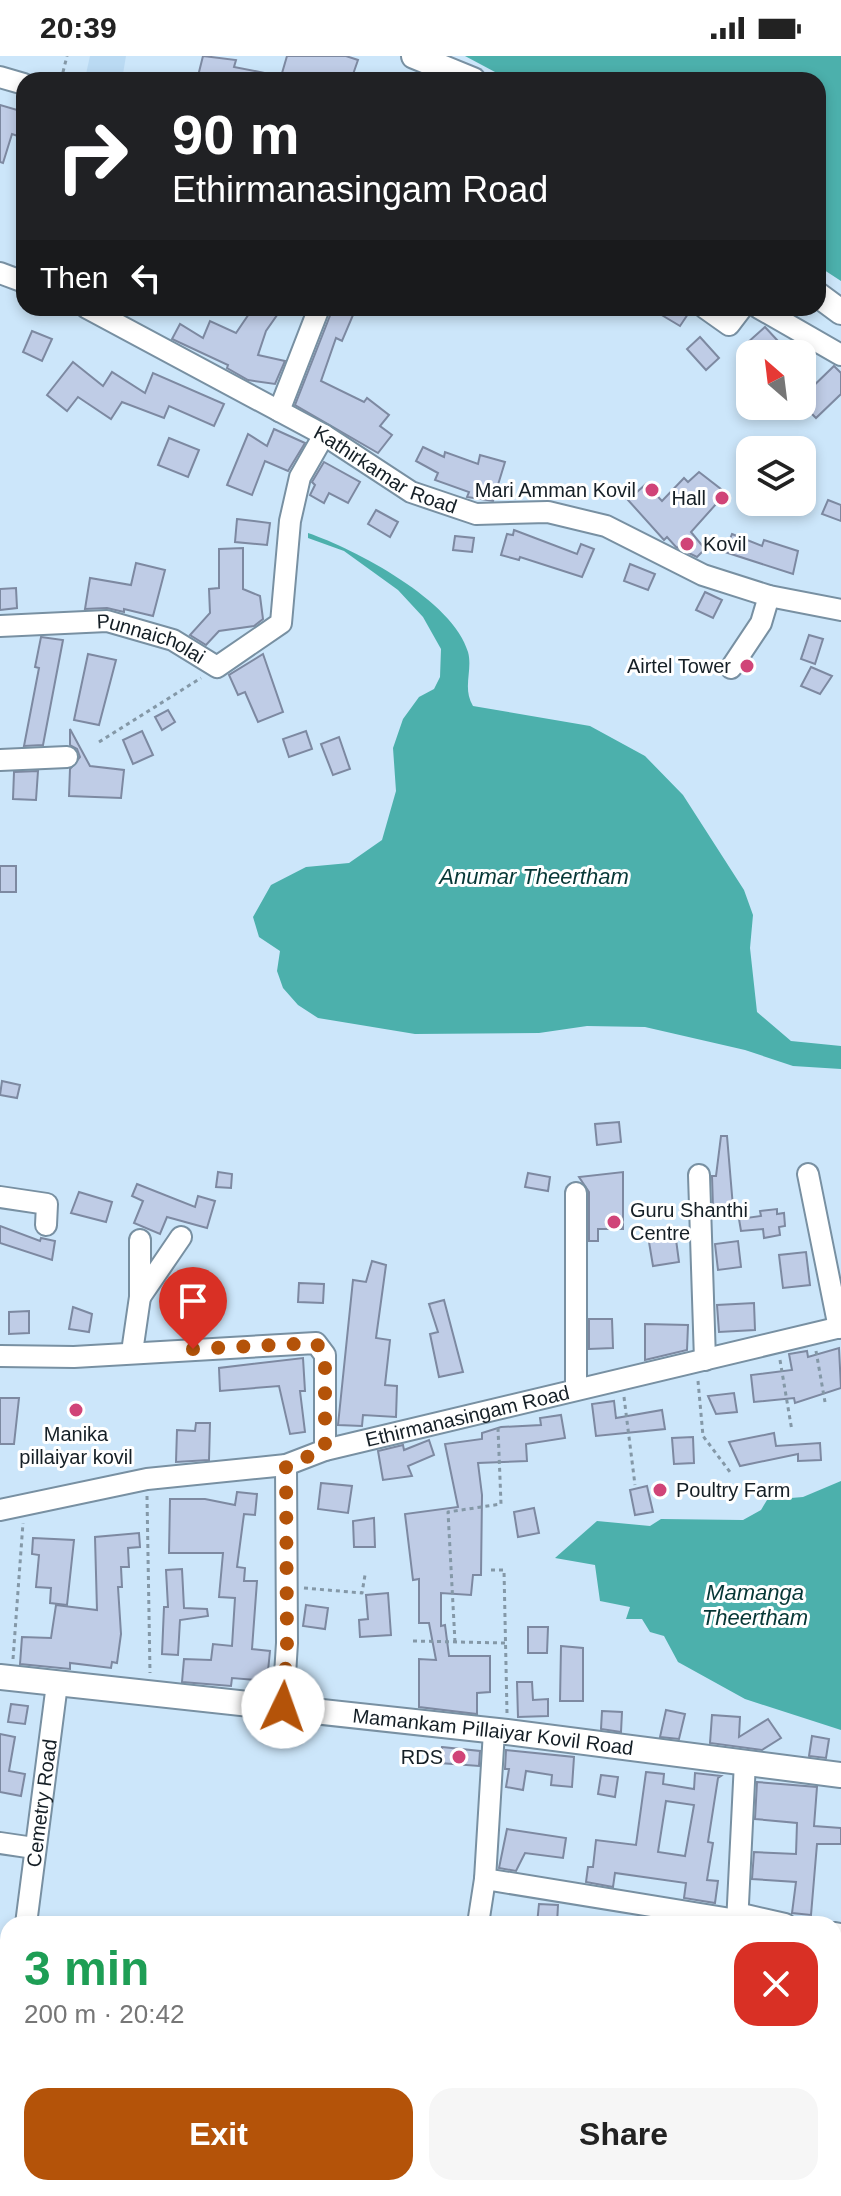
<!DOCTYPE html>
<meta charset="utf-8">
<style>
:root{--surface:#fff;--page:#f6f6f6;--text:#222;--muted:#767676;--accent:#b45309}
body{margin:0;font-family:Arial,sans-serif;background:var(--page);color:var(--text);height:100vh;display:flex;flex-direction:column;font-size:30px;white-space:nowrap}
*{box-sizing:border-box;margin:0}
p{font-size:26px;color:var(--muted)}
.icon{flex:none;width:44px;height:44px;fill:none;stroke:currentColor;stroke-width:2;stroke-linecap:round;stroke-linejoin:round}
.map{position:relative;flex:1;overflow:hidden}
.side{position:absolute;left:0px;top:1860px;width:842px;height:280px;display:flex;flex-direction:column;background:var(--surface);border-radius:24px 24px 0 0;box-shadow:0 4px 12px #0003}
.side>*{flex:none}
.guide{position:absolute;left:16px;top:16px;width:810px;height:244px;border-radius:24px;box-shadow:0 4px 12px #0003;background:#202124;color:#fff;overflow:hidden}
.needle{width:52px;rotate:332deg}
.fabs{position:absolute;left:736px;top:284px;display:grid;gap:16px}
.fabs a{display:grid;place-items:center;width:80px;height:80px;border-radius:16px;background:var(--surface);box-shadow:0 4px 12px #0003;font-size:40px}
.pin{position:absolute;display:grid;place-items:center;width:68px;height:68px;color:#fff;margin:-82px -34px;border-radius:50% 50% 50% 0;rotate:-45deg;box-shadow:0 0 8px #0007}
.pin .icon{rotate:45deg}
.me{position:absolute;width:88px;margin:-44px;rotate:3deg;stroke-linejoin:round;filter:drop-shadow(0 0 6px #0008)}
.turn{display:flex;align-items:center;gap:28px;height:168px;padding:0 24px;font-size:36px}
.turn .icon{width:104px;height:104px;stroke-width:2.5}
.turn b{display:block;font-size:56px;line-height:68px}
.then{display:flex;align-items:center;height:76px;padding:0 24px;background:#0003;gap:16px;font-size:30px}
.round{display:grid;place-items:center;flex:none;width:84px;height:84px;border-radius:24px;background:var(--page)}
.headline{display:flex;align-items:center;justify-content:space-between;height:136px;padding:0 24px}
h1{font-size:48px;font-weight:700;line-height:60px;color:#1e9e55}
.primary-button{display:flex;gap:16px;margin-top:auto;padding:16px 24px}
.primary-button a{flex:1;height:92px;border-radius:24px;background:var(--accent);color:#fff;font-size:32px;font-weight:700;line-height:92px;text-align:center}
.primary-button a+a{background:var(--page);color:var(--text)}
.status{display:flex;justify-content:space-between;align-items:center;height:56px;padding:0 40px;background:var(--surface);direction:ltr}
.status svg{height:22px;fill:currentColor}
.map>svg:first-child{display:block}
</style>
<div class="status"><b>20:39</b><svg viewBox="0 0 49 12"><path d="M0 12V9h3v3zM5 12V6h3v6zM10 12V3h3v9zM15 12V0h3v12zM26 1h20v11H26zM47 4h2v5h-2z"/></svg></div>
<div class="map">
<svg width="841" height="2140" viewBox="0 0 841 2140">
<rect width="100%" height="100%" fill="#cce6fa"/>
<polygon fill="#badaf3" points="90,0 126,0 122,24 86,18"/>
<g fill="#4cb0ac">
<polygon points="465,0 841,0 841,225 818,210 818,24 510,24"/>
<path d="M 308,477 C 355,493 454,545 468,596 C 473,614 462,632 473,650 L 590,670 L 645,700 L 683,739 L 744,834 L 753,859 L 750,892 L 757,956 L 791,985 L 841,990 L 841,1013 L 793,1010 L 745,994 L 645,971 L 587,970 L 539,977 L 415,978 L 318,962 L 298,949 L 283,932 L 277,915 L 280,895 L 259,881 L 253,861 L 271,829 L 306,811 L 349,807 L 382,784 L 396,735 L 393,692 L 403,663 L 419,641 L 434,633 L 440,621 L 441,593 L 423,561 L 398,534 L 344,495 L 308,482 Z"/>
<polygon points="841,1425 841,1674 745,1643 678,1606 664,1580 650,1576 642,1563 626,1563 630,1551 600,1545 595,1509 555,1502 597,1465 650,1470 661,1463 743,1464 761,1454 767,1444 803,1441"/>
</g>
<g fill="#bfcce6" stroke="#7d89a1" stroke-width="2" fill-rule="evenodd">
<polygon points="203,0 236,4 234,11 265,17 265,24 197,24"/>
<polygon points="287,0 346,0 358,4 351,24 330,18 328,24 280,24"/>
<polygon points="0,49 24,56 24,82 12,78 3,107 0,106"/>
<polygon points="253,252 282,252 266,275 258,299 285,305 275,328 248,324 227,312 228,309 172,283 180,268 203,282 210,265 236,277"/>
<polygon points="333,252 356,252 342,285 336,282 321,325 364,346 367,342 389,359 380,370 392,379 378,397 295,349"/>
<polygon points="650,252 680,252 688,258 680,270"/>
<polygon points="765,271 790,298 757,298 747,287"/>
<polygon points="32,275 52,283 42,305 23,296"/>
<polygon points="700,281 719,302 706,314 687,293"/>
<polygon points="73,306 103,330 112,316 145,337 153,317 224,348 214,370 169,350 164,362 122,346 111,363 78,341 67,355 47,339"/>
<polygon points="834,310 841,317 841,338 816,362 802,348 802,341"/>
<polygon points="274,373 305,387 288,415 265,405 252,439 227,429 248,378 267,390"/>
<polygon points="169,382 199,394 188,421 158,409"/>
<polygon points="423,391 444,401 445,396 478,408 480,399 505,406 493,445 467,441 469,436 435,424 438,417 416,405"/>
<polygon points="324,406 360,426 348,447 329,437 324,447 310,439 315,429 312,426"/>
<polygon points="699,416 726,437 691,476 705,493 697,501 676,491 667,481 664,484 628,444 646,428 662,445 684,422 688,426"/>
<polygon points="828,444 841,449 841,465 822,458"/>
<polygon points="376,454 398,466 390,481 368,468"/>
<polygon points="237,463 270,467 267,489 235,486"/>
<polygon points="514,474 577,498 581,488 594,493 582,521 520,501 519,504 501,499 507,478 513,479"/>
<polygon points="732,478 762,490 764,484 798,495 793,518 725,496"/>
<polygon points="455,480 474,482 472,496 453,494"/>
<polygon points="243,492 243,533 260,540 263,563 254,570 219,575 206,589 190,579 210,557 209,533 219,532 219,493"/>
<polygon points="136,507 165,514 153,560 124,553 124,556 107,552 85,553 90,522 131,529"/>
<polygon points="630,508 655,518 648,534 624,525"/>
<polygon points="16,532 17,552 0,554 0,533"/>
<polygon points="705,536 722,544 713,562 696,554"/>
<polygon points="809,579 823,583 815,608 801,603"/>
<polygon points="41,581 63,584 43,689 24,690 39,612 35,611"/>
<polygon points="88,598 116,604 99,669 74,664"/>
<polygon points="263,598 283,656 258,666 245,636 238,639 229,619"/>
<polygon points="811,611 832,620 820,638 801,630"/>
<polygon points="168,654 175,666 162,674 155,661"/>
<polygon points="70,673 90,710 124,714 121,742 69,740 70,713 80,701 77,693 70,689"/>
<polygon points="142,675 153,699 133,708 123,684"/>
<polygon points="306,675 312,693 289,701 283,683"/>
<polygon points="339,681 350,713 333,719 321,688"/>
<polygon points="38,715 36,744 13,743 14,716"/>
<rect x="0" y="810" width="16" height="26"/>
<polygon points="2,1025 20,1029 17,1042 0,1039"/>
<polygon points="619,1066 621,1086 597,1089 595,1068"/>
<polygon points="721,1080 727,1080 733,1151 713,1152 712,1120 716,1120"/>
<polygon points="218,1116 232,1118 231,1132 216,1131"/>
<polygon points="623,1116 623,1173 598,1173 598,1185 589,1185 589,1136 579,1121"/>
<polygon points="528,1117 550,1121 548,1135 525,1131"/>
<polygon points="137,1128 195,1151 198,1140 215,1145 207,1172 167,1161 160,1178 134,1167 143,1145 132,1140"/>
<polygon points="79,1136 112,1146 106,1166 71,1157"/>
<polygon points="777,1153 777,1158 784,1157 785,1170 779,1171 780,1179 764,1182 763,1173 741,1175 739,1163 761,1160 760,1155"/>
<polygon points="0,1170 40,1185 41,1182 55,1185 52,1204 0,1187"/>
<polygon points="675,1176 679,1206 653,1210 648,1180"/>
<polygon points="738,1185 741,1211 718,1214 715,1188"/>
<polygon points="806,1196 810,1229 783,1232 779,1199"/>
<polygon points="372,1205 386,1209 376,1282 390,1284 385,1329 397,1330 396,1361 363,1359 362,1370 338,1369 353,1224 366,1226"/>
<polygon points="299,1227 324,1228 323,1247 298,1246"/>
<polygon points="175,1229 207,1236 200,1262 168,1255"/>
<polygon points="444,1244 463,1316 439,1321 430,1278 438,1276 429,1248"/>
<polygon points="754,1247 755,1274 719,1276 717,1249"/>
<polygon points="73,1251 92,1258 89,1276 69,1273"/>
<polygon points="29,1255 29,1277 9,1278 9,1256"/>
<polygon points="589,1263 612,1263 613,1292 589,1293"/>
<polygon points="645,1268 688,1269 687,1294 645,1304"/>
<polygon points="839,1292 841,1332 795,1347 794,1342 754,1346 751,1319 792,1314 789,1298 807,1295 808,1301"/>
<polygon points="303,1302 305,1335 300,1335 305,1376 290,1378 279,1330 220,1335 219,1312"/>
<polygon points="734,1337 737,1356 716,1358 708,1340"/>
<polygon points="0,1342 19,1342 14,1388 0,1388"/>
<polygon points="614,1345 616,1362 662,1354 665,1373 596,1380 592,1348"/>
<polygon points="561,1359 565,1382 526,1388 527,1405 478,1407 482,1439 481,1519 473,1519 471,1539 441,1537 441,1570 445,1569 449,1600 490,1600 490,1636 477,1637 477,1658 419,1651 419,1603 436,1604 429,1567 419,1567 419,1523 413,1524 405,1458 458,1451 445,1388 482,1383 482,1377 501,1371 541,1369 540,1362"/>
<polygon points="196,1367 210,1367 209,1404 176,1406 177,1374 195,1375"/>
<polygon points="774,1377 776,1390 820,1387 821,1404 798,1405 798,1398 740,1410 729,1386"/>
<polygon points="693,1381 694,1407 674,1408 672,1382"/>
<polygon points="429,1384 434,1399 408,1410 412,1420 383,1424 378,1395 403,1389 404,1394"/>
<polygon points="321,1427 352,1430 348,1457 318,1453"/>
<polygon points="647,1430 653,1456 635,1459 630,1434"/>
<polygon points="237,1436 257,1438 255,1459 244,1458 237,1511 245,1512 244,1525 257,1525 252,1593 270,1595 267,1625 232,1622 231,1630 182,1626 184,1603 211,1604 213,1588 232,1590 235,1542 219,1541 223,1497 169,1497 170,1443 205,1443 235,1449"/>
<polygon points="534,1452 539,1477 518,1481 514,1456"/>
<polygon points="374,1462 375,1491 354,1491 353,1465"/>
<polygon points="139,1477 140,1491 128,1492 129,1511 121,1511 122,1531 118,1531 121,1578 117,1607 112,1606 111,1612 70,1607 70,1613 20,1608 22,1581 51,1582 56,1549 97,1554 95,1481"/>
<polygon points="33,1482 74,1484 67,1549 50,1547 51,1532 36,1531 39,1499 32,1498"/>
<polygon points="182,1513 184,1552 207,1553 208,1560 180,1564 178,1599 162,1598 164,1551 168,1551 166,1514"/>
<polygon points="388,1537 391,1579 360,1581 359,1564 368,1563 366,1539"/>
<polygon points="306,1549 328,1552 325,1573 303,1570"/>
<polygon points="528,1571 548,1571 547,1597 528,1597"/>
<polygon points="561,1590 583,1592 583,1645 560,1645"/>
<polygon points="517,1626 532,1626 533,1644 548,1643 548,1660 518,1661"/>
<polygon points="11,1648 28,1650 25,1668 8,1666"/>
<polygon points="666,1654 685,1658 679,1683 660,1681"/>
<polygon points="602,1655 622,1656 621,1676 601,1673"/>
<polygon points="712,1659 740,1661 739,1681 768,1663 781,1682 762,1694 710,1687"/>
<polygon points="0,1678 15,1681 9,1715 25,1718 21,1740 0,1736"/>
<polygon points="812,1680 829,1683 826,1702 809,1700"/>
<polygon points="442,1691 480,1695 479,1710 440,1707"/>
<polygon points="506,1694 574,1701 572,1731 551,1729 552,1719 526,1715 523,1734 506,1731 509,1713 505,1713"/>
<path d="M 646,1716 L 664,1718 L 663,1728 L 694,1733 L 695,1717 L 721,1720 L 718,1722 L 708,1786 L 713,1787 L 707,1824 L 718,1825 L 715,1847 L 684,1842 L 686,1827 L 615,1817 L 613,1831 L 586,1826 L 588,1811 L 593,1811 L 596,1784 L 636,1789 ZM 666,1745 L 694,1749 L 685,1800 L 658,1796 Z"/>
<polygon points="601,1719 618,1721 615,1741 598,1738"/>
<polygon points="757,1726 817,1731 814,1770 841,1772 841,1788 817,1788 811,1859 792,1857 796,1826 752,1823 754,1796 796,1798 797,1767 755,1763"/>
<polygon points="507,1773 566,1782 563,1802 525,1797 516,1815 499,1812"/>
<polygon points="539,1848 558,1849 557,1868 537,1868"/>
</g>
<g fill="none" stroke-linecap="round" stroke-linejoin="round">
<g stroke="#7890a2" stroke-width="24">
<g id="minor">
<polyline points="0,21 24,28"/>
<polyline points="0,217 24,226"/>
<path id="s1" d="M 87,252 L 324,379 L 411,436 L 476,458 L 548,456 L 606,470 L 703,519 L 769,540 L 841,554"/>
<polyline points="705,252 729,269 742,252"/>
<polyline points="759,252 841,299"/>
<polyline points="279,355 319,252"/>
<path id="s2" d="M 0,570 L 107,565 L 173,584 L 217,611 L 281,567 L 290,465 L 300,421 L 324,379"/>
<polyline points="731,612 761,567 769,540"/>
<polyline points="0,704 67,701"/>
<polyline points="808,1118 839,1272"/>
<polyline points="699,1119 705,1304"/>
<polyline points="0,1141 47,1148 46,1169"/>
<polyline points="140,1241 181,1181"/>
<polyline points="132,1296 140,1241 140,1184"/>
<polyline points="0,1300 74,1301 316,1287 325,1299 325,1394"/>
<polyline points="576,1333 576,1137"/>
<path id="s3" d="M 0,1454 L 147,1423 L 286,1409 L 325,1394 L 841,1271"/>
<polyline points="283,1651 287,1587 286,1409"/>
<polyline points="0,1787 34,1792"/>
<polyline points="485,1823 737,1864"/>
<polyline points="737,1857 785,1868"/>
<path id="s4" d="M 26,1868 L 57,1628"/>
<polyline points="478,1868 485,1823 494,1675"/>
<polyline points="737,1868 745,1706"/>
<polyline points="834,1877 841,1878"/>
<polyline points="0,1918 8,1918"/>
<polyline points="0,1978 8,1979"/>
<polyline points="834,2054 841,2055"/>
<polyline points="0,2132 15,2140"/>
<polyline points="429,2132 450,2140"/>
<polyline points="760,2132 810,2140"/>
<polyline points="33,2140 36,2132"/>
<polyline points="190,2140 193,2132"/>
<polyline points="340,2140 344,2132"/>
<polyline points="543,2140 545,2132"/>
<polyline points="697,2140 701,2132"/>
</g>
</g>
<g stroke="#7890a2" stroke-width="28">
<g id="major">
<polyline points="414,0 473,24"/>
<polyline points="818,239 841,256"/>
<path id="s5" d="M 0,1621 L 507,1676 L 841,1719"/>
</g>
</g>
<g stroke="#8498a7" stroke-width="3" stroke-dasharray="4 4" stroke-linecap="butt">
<polyline points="61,24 67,0"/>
<polyline points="99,686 201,622"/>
<polyline points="816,1295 825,1346"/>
<polyline points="780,1304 792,1375"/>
<polyline points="698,1325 703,1380 730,1416"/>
<polyline points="624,1341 635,1429"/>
<polyline points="147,1440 150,1617"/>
<polyline points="491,1514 504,1514 507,1657"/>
<polyline points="304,1532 362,1537 365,1519"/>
<polyline points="413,1585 505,1587"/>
<polyline points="455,1586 448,1456 501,1448 498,1372"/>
<polyline points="13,1603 23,1467"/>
</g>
<use href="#minor" stroke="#fff" stroke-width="20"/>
<use href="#major" stroke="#fff" stroke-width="24"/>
</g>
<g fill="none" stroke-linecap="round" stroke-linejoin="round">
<polyline stroke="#b45309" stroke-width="14" stroke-dasharray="0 25.2" points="193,1293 316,1287 325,1299 325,1394 286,1409 287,1587 283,1651"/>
</g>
<g fill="#d04478" stroke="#fff" stroke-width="3">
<circle cx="652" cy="434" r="8"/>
<circle cx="722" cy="442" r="8"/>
<circle cx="687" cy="488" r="8"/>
<circle cx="747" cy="610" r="8"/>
<circle cx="614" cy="1166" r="8"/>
<circle cx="76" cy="1354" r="8"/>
<circle cx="660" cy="1434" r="8"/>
<circle cx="459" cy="1701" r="8"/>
</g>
<g text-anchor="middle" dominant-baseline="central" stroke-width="6" stroke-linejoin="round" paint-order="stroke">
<g font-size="20" fill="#151f26" stroke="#fff">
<text stroke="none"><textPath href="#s1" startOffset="340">Kathirkamar Road</textPath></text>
<text stroke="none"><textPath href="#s2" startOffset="154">Punnaicholai</textPath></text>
<text stroke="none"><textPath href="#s3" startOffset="478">Ethirmanasingam Road</textPath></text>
<text stroke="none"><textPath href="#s5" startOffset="496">Mamankam Pillaiyar Kovil Road</textPath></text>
<text stroke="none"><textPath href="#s4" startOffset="122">Cemetry Road</textPath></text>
</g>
<g font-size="20" fill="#151f26" stroke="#fff" text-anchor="end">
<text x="636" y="434">Mari Amman Kovil</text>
<text x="706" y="442">Hall</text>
<text x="703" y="488" text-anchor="start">Kovil</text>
<text x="731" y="610">Airtel Tower</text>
<text x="630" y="1154" text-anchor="start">Guru Shanthi<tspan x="630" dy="23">Centre</tspan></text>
<text x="76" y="1378" text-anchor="middle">Manika<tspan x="76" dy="23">pillaiyar kovil</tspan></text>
<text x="676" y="1434" text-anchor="start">Poultry Farm</text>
<text x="443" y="1701">RDS</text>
</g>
<g font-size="22" font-style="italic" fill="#063736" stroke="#fff">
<text x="534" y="820">Anumar Theertham</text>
<text x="755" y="1536">Mamanga<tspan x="755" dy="25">Theertham</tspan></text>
</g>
</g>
</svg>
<div class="fabs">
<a><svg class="needle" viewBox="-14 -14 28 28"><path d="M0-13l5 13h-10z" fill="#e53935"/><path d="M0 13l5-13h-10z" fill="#767676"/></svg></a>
<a><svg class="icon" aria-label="layers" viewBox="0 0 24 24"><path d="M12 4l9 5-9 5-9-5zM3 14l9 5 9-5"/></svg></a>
</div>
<div class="pin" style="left:193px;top:1293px;background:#d93025"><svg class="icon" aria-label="arrive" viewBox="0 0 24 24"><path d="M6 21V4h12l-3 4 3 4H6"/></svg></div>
<svg class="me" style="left:283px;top:1651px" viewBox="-20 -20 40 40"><circle r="19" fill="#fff"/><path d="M0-13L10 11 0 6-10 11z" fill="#b45309"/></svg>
<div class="guide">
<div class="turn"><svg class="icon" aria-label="right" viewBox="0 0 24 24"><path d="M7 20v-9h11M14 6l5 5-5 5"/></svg><div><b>90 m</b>Ethirmanasingam Road</div></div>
<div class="then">Then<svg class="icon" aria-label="left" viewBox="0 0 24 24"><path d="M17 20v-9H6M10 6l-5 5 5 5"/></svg></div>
</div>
<section class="side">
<div class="headline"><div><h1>3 min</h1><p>200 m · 20:42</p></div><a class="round" style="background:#d93025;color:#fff"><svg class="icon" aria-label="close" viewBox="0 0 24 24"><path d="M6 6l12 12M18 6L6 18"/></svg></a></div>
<div class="primary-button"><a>Exit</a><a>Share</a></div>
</section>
</div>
